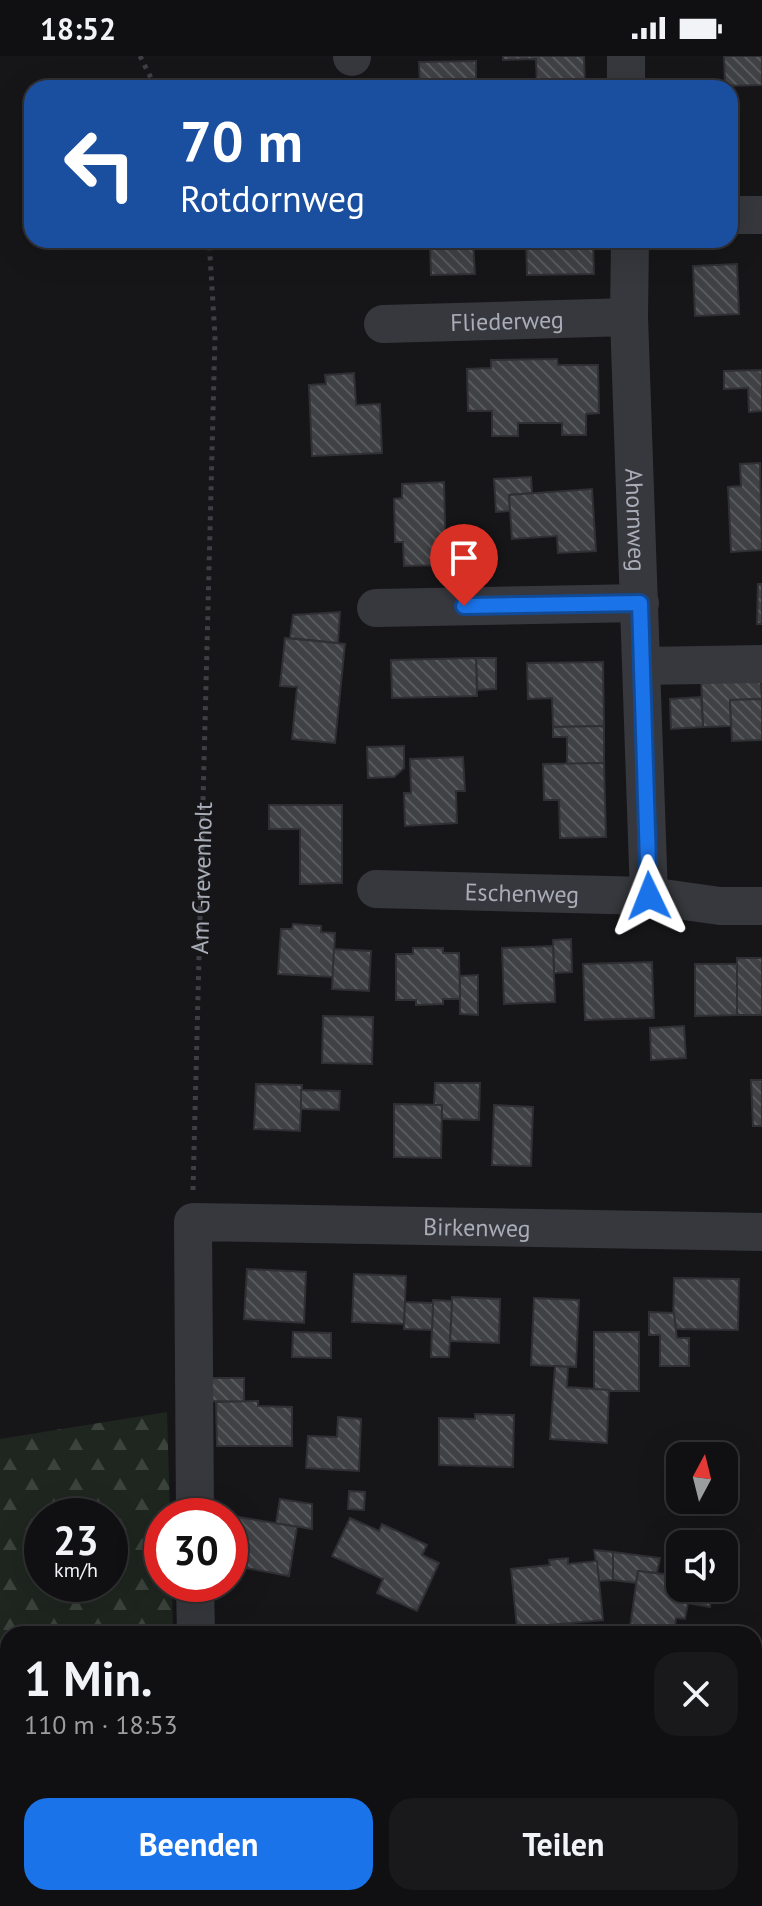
<!DOCTYPE html>
<html lang="de">
<meta charset="utf-8">
<style>
:root{--surface:#101012;--page:#19191b;--text:#f1f3f6;--muted:#9c9d9f;--line:#303032;--accent:#1a73e8}
body{margin:0;font-family:"PT Sans",sans-serif;background:var(--page);color:var(--text);height:100vh;display:flex;flex-direction:column;font-size:30px;white-space:nowrap}
*{box-sizing:border-box;margin:0}
p{font-size:26px;color:var(--muted)}
.icon{flex:none;width:44px;height:44px;fill:none;stroke:currentColor;stroke-width:2;stroke-linecap:round;stroke-linejoin:round}
.map{position:relative;flex:1;overflow:hidden}
.drawer{position:absolute;left:0px;top:1570px;width:762px;height:280px;display:flex;flex-direction:column;background:var(--surface);border-radius:24px 24px 0 0;box-shadow:0 8px 32px #0002,0 0 0 2px var(--line)}
.drawer>*{flex:none}
.hud{position:absolute;left:24px;top:24px;width:714px;height:168px;border-radius:24px;box-shadow:0 8px 32px #0002,0 0 0 2px var(--line);background:#1a4fa0;color:#fff;overflow:hidden}
.needle{width:52px;rotate:7deg}
.controls{position:absolute;left:666px;top:1386px;display:grid;gap:16px}
.controls a{display:grid;place-items:center;width:72px;height:72px;border-radius:16px;background:var(--surface);box-shadow:0 8px 32px #0002,0 0 0 2px var(--line);font-size:40px}
.speed{position:absolute;left:24px;top:1442px;display:flex;gap:16px;font-size:40px;font-weight:700;text-align:center}
.speed>*{display:grid;place-content:center;width:104px;height:104px;border-radius:50%;background:var(--surface);box-shadow:0 8px 32px #0002,0 0 0 2px var(--line);line-height:1}
.speed small{font-size:20px;font-weight:400}
.speed .limit{border:12px solid #d22;background:#fff;color:#111}
.pin{position:absolute;display:grid;place-items:center;width:68px;height:68px;color:#fff;margin:-82px -34px;border-radius:50% 50% 50% 0;rotate:-45deg;box-shadow:0 0 8px #0007}
.pin .icon{rotate:45deg}
.me{position:absolute;width:88px;margin:-44px;rotate:358deg;stroke-linejoin:round;filter:drop-shadow(0 0 6px #0008)}
.turn{display:flex;align-items:center;gap:28px;height:168px;padding:0 24px;font-size:36px}
.turn .icon{width:104px;height:104px;stroke-width:2.5}
.turn b{display:block;font-size:56px;line-height:68px}
.round{display:grid;place-items:center;flex:none;width:84px;height:84px;border-radius:24px;background:var(--page)}
.headline{display:flex;align-items:center;justify-content:space-between;height:136px;padding:0 24px}
h1{font-size:48px;font-weight:700;line-height:60px}
.action{display:flex;gap:16px;margin-top:auto;padding:16px 24px}
.action a{flex:1;height:92px;border-radius:24px;background:var(--accent);color:#fff;font-size:32px;font-weight:700;line-height:92px;text-align:center}
.action a+a{background:var(--page);color:var(--text)}
.status{display:flex;justify-content:space-between;align-items:center;height:56px;padding:0 40px;background:var(--surface);direction:ltr}
.status svg{height:22px;fill:currentColor}
.map>svg:first-child{display:block}
</style>
<div class="status"><b>18:52</b><svg viewBox="0 0 49 12"><path d="M0 12V9h3v3zM5 12V6h3v6zM10 12V3h3v9zM15 12V0h3v12zM26 1h20v11H26zM47 4h2v5h-2z"/></svg></div>
<div class="map">
<svg width="762" height="1850" viewBox="0 0 762 1850">
<defs>
<pattern id="forest-firs" width="22" height="20" patternUnits="userSpaceOnUse" patternTransform="scale(2)"><rect width="22" height="20" fill="#1e261f"/><path d="M5 1l3.5 6h-7zM16 11l3.5 6h-7z" fill="#3c433d"/></pattern>
<pattern id="building-back-hatch" width="6" height="6" patternUnits="userSpaceOnUse" patternTransform="scale(2)"><rect width="6" height="6" fill="#404145"/><path d="M-1 5l2 2M0 0l6 6M5-1l2 2" fill="none" stroke="#595a5e"/></pattern>
</defs>
<rect width="100%" height="100%" fill="#161618"/>
<path fill="url(#forest-firs)" fill-rule="evenodd" d="M 167,1356 L 170,1460 L 162,1460 L 162,1528 L 172,1528 L 173,1578 L 8,1578 L 8,1842 L 181,1842 L 181,1850 L 0,1850 L 0,1383 ZM 42,1460 L 110,1460 L 110,1528 L 42,1528 Z"/>
<g fill="url(#building-back-hatch)" stroke="#303034" stroke-width="2">
<polygon points="503,0 584,0 585,32 537,32 536,3 503,4"/>
<polygon points="724,0 762,0 762,29 725,30"/>
<polygon points="476,5 476,32 420,32 419,6"/>
<polygon points="406,184 473,184 475,218 431,219 430,191 407,192"/>
<polygon points="526,184 593,184 594,218 527,219"/>
<polygon points="737,208 739,258 695,260 693,210"/>
<polygon points="557,303 558,309 598,309 599,357 586,358 586,379 562,379 562,367 518,367 518,380 492,380 492,355 468,355 467,313 491,312 491,304"/>
<polygon points="762,314 762,355 749,356 748,332 724,333 724,315"/>
<polygon points="354,317 356,349 380,348 382,397 312,400 309,329 326,328 325,319"/>
<polygon points="760,407 762,494 731,496 728,431 741,430 740,408"/>
<polygon points="531,421 532,437 509,439 510,455 496,456 494,423"/>
<polygon points="444,426 446,509 404,510 403,486 395,486 394,443 402,442 402,428"/>
<polygon points="592,433 596,495 558,497 557,480 512,483 509,439"/>
<polygon points="758,528 762,528 762,568 757,568"/>
<polygon points="340,556 338,587 290,582 293,559"/>
<polygon points="285,582 345,588 335,687 292,683 297,631 280,630"/>
<polygon points="476,602 496,602 496,633 477,634"/>
<polygon points="476,602 477,640 392,642 391,604"/>
<polygon points="603,606 604,670 553,671 552,642 528,643 527,607"/>
<polygon points="760,618 762,643 730,644 731,670 703,671 701,621"/>
<polygon points="701,641 703,671 671,673 670,643"/>
<polygon points="762,643 762,684 732,685 730,644"/>
<polygon points="604,670 604,707 567,708 567,681 553,681 553,671"/>
<polygon points="404,690 404,712 394,721 368,722 367,691"/>
<polygon points="463,701 465,735 456,735 457,767 405,770 404,737 411,737 410,703"/>
<polygon points="604,707 606,781 560,782 559,744 544,744 543,708"/>
<polygon points="269,749 342,749 342,827 300,828 300,773 269,773"/>
<polygon points="293,868 321,870 321,876 335,877 333,921 278,918 281,873 292,873"/>
<polygon points="571,883 572,916 554,917 553,884"/>
<polygon points="553,890 555,946 504,948 502,892"/>
<polygon points="413,892 443,892 443,897 459,897 460,943 443,943 443,948 416,949 416,944 396,944 396,898 413,898"/>
<polygon points="334,893 371,895 369,935 332,933"/>
<rect x="737" y="902" width="25" height="57"/>
<polygon points="652,906 654,962 585,964 583,908"/>
<polygon points="695,908 737,908 737,959 695,960"/>
<polygon points="478,919 478,959 460,958 460,920"/>
<polygon points="323,960 373,961 372,1008 322,1007"/>
<polygon points="684,970 686,1002 651,1004 650,972"/>
<polygon points="751,1024 762,1024 762,1070 753,1070"/>
<polygon points="435,1027 480,1027 479,1064 442,1063 442,1049 434,1049"/>
<polygon points="256,1028 302,1029 300,1075 254,1073"/>
<polygon points="301,1034 340,1035 339,1054 301,1053"/>
<polygon points="394,1048 442,1049 441,1102 394,1101"/>
<polygon points="494,1049 533,1051 531,1110 492,1109"/>
<polygon points="247,1213 306,1216 304,1267 244,1263"/>
<polygon points="354,1218 406,1220 404,1268 352,1266"/>
<polygon points="674,1222 739,1223 738,1274 673,1273"/>
<polygon points="452,1241 500,1243 499,1287 450,1285"/>
<polygon points="534,1242 579,1244 576,1311 531,1309"/>
<polygon points="433,1244 452,1245 449,1301 431,1301"/>
<polygon points="405,1246 433,1247 432,1274 404,1273"/>
<polygon points="649,1256 674,1257 677,1282 689,1282 689,1310 660,1310 660,1279 649,1279"/>
<polygon points="293,1276 331,1277 331,1302 292,1301"/>
<rect x="594" y="1276" width="45" height="59"/>
<polygon points="555,1310 568,1311 567,1331 609,1334 607,1387 550,1383"/>
<polygon points="209,1322 244,1322 244,1346 209,1345"/>
<polygon points="258,1345 258,1350 292,1351 292,1390 217,1390 216,1346"/>
<polygon points="475,1358 514,1359 513,1411 439,1409 439,1362 475,1363"/>
<polygon points="338,1361 361,1363 359,1415 306,1412 308,1380 337,1381"/>
<polygon points="349,1435 365,1436 364,1454 348,1453"/>
<polygon points="280,1443 312,1448 312,1473 276,1467"/>
<polygon points="239,1461 297,1471 289,1520 230,1509"/>
<polygon points="350,1462 379,1475 382,1468 427,1489 422,1499 439,1507 417,1555 377,1537 383,1523 332,1500"/>
<polygon points="594,1494 613,1496 613,1524 599,1525"/>
<polygon points="613,1496 660,1502 657,1517 638,1515 636,1527 613,1524"/>
<polygon points="568,1502 568,1508 597,1505 603,1564 517,1572 511,1513 550,1509 549,1504"/>
<polygon points="638,1515 680,1520 680,1532 712,1532 710,1551 688,1547 685,1563 676,1562 674,1578 629,1578"/>
<polygon points="762,1694 762,1722 754,1723 754,1695"/>
<polygon points="762,1722 762,1782 754,1783 754,1723"/>
</g>
<g fill="none" stroke-linecap="round" stroke-linejoin="round">
<g stroke="#3d3f44" stroke-width="5" stroke-dasharray="4 6" stroke-linecap="butt">
<polyline points="140,0 156,32"/>
<path id="s1" d="M 193,1134 L 215,280 L 209,184"/>
<polyline points="754,1837 762,1836"/>
</g>
<g stroke="#37383d" stroke-width="38">
<polyline points="626,0 626,32"/>
<polyline points="352,1 352,0"/>
<polyline points="730,159 762,159"/>
<path id="s2" d="M 630,184 L 629,261 L 649,840"/>
<path id="s3" d="M 383,268 L 629,261"/>
<polyline points="376,552 640,547"/>
<polyline points="642,610 762,608"/>
<path id="s4" d="M 376,833 L 649,840 L 720,850 L 762,850"/>
<path id="s5" d="M 195,1460 L 193,1166 L 762,1176"/>
<polyline points="195,1528 196,1578"/>
<polyline points="212,1842 212,1850"/>
<polyline points="641,1850 660,1846 660,1842"/>
</g>
</g>
<g fill="none" stroke-linecap="round" stroke-linejoin="round">
<g stroke="#114b97" stroke-width="20">
<polyline id="route" points="464,550 640,547 649,840"/>
</g>
<use href="#route" stroke="#1a73e8" stroke-width="14"/>
</g>
<g text-anchor="middle" dominant-baseline="central" stroke-width="6" stroke-linejoin="round" paint-order="stroke">
<g font-size="24" fill="#a8adb8" stroke="#111113">
<text stroke="none"><textPath href="#s3" startOffset="124">Fliederweg</textPath></text>
<text stroke="none"><textPath href="#s2" startOffset="280">Ahornweg</textPath></text>
<text stroke="none"><textPath href="#s1" startOffset="312">Am Grevenholt</textPath></text>
<text stroke="none"><textPath href="#s4" startOffset="146">Eschenweg</textPath></text>
<text stroke="none"><textPath href="#s5" startOffset="578">Birkenweg</textPath></text>
</g>
</g>
</svg>
<div class="controls">
<a><svg class="needle" viewBox="-14 -14 28 28"><path d="M0-13l5 13h-10z" fill="#e53935"/><path d="M0 13l5-13h-10z" fill="#9c9d9f"/></svg></a>
<a><svg class="icon" aria-label="sound" viewBox="0 0 24 24"><path d="M4 9h4l5-4v14l-5-4H4zM17 9q2 3 0 6"/></svg></a>
</div>
<div class="speed"><div>23<small>km/h</small></div><div class="limit">30</div></div>
<div class="pin" style="left:464px;top:550px;background:#d93025"><svg class="icon" aria-label="arrive" viewBox="0 0 24 24"><path d="M6 21V4h12l-3 4 3 4H6"/></svg></div>
<svg class="me" style="left:649px;top:840px" viewBox="-20 -20 40 40"><path d="M0-17L14 15 0 8-14 15z" fill="#1a73e8" stroke="#fff" stroke-width="4"/></svg>
<div class="hud">
<div class="turn"><svg class="icon" aria-label="left" viewBox="0 0 24 24"><path d="M17 20v-9H6M10 6l-5 5 5 5"/></svg><div><b>70 m</b>Rotdornweg</div></div>
</div>
<section class="drawer">
<div class="headline"><div><h1>1 Min.</h1><p>110 m · 18:53</p></div><a class="round"><svg class="icon" aria-label="close" viewBox="0 0 24 24"><path d="M6 6l12 12M18 6L6 18"/></svg></a></div>
<div class="action"><a>Beenden</a><a>Teilen</a></div>
</section>
</div>
